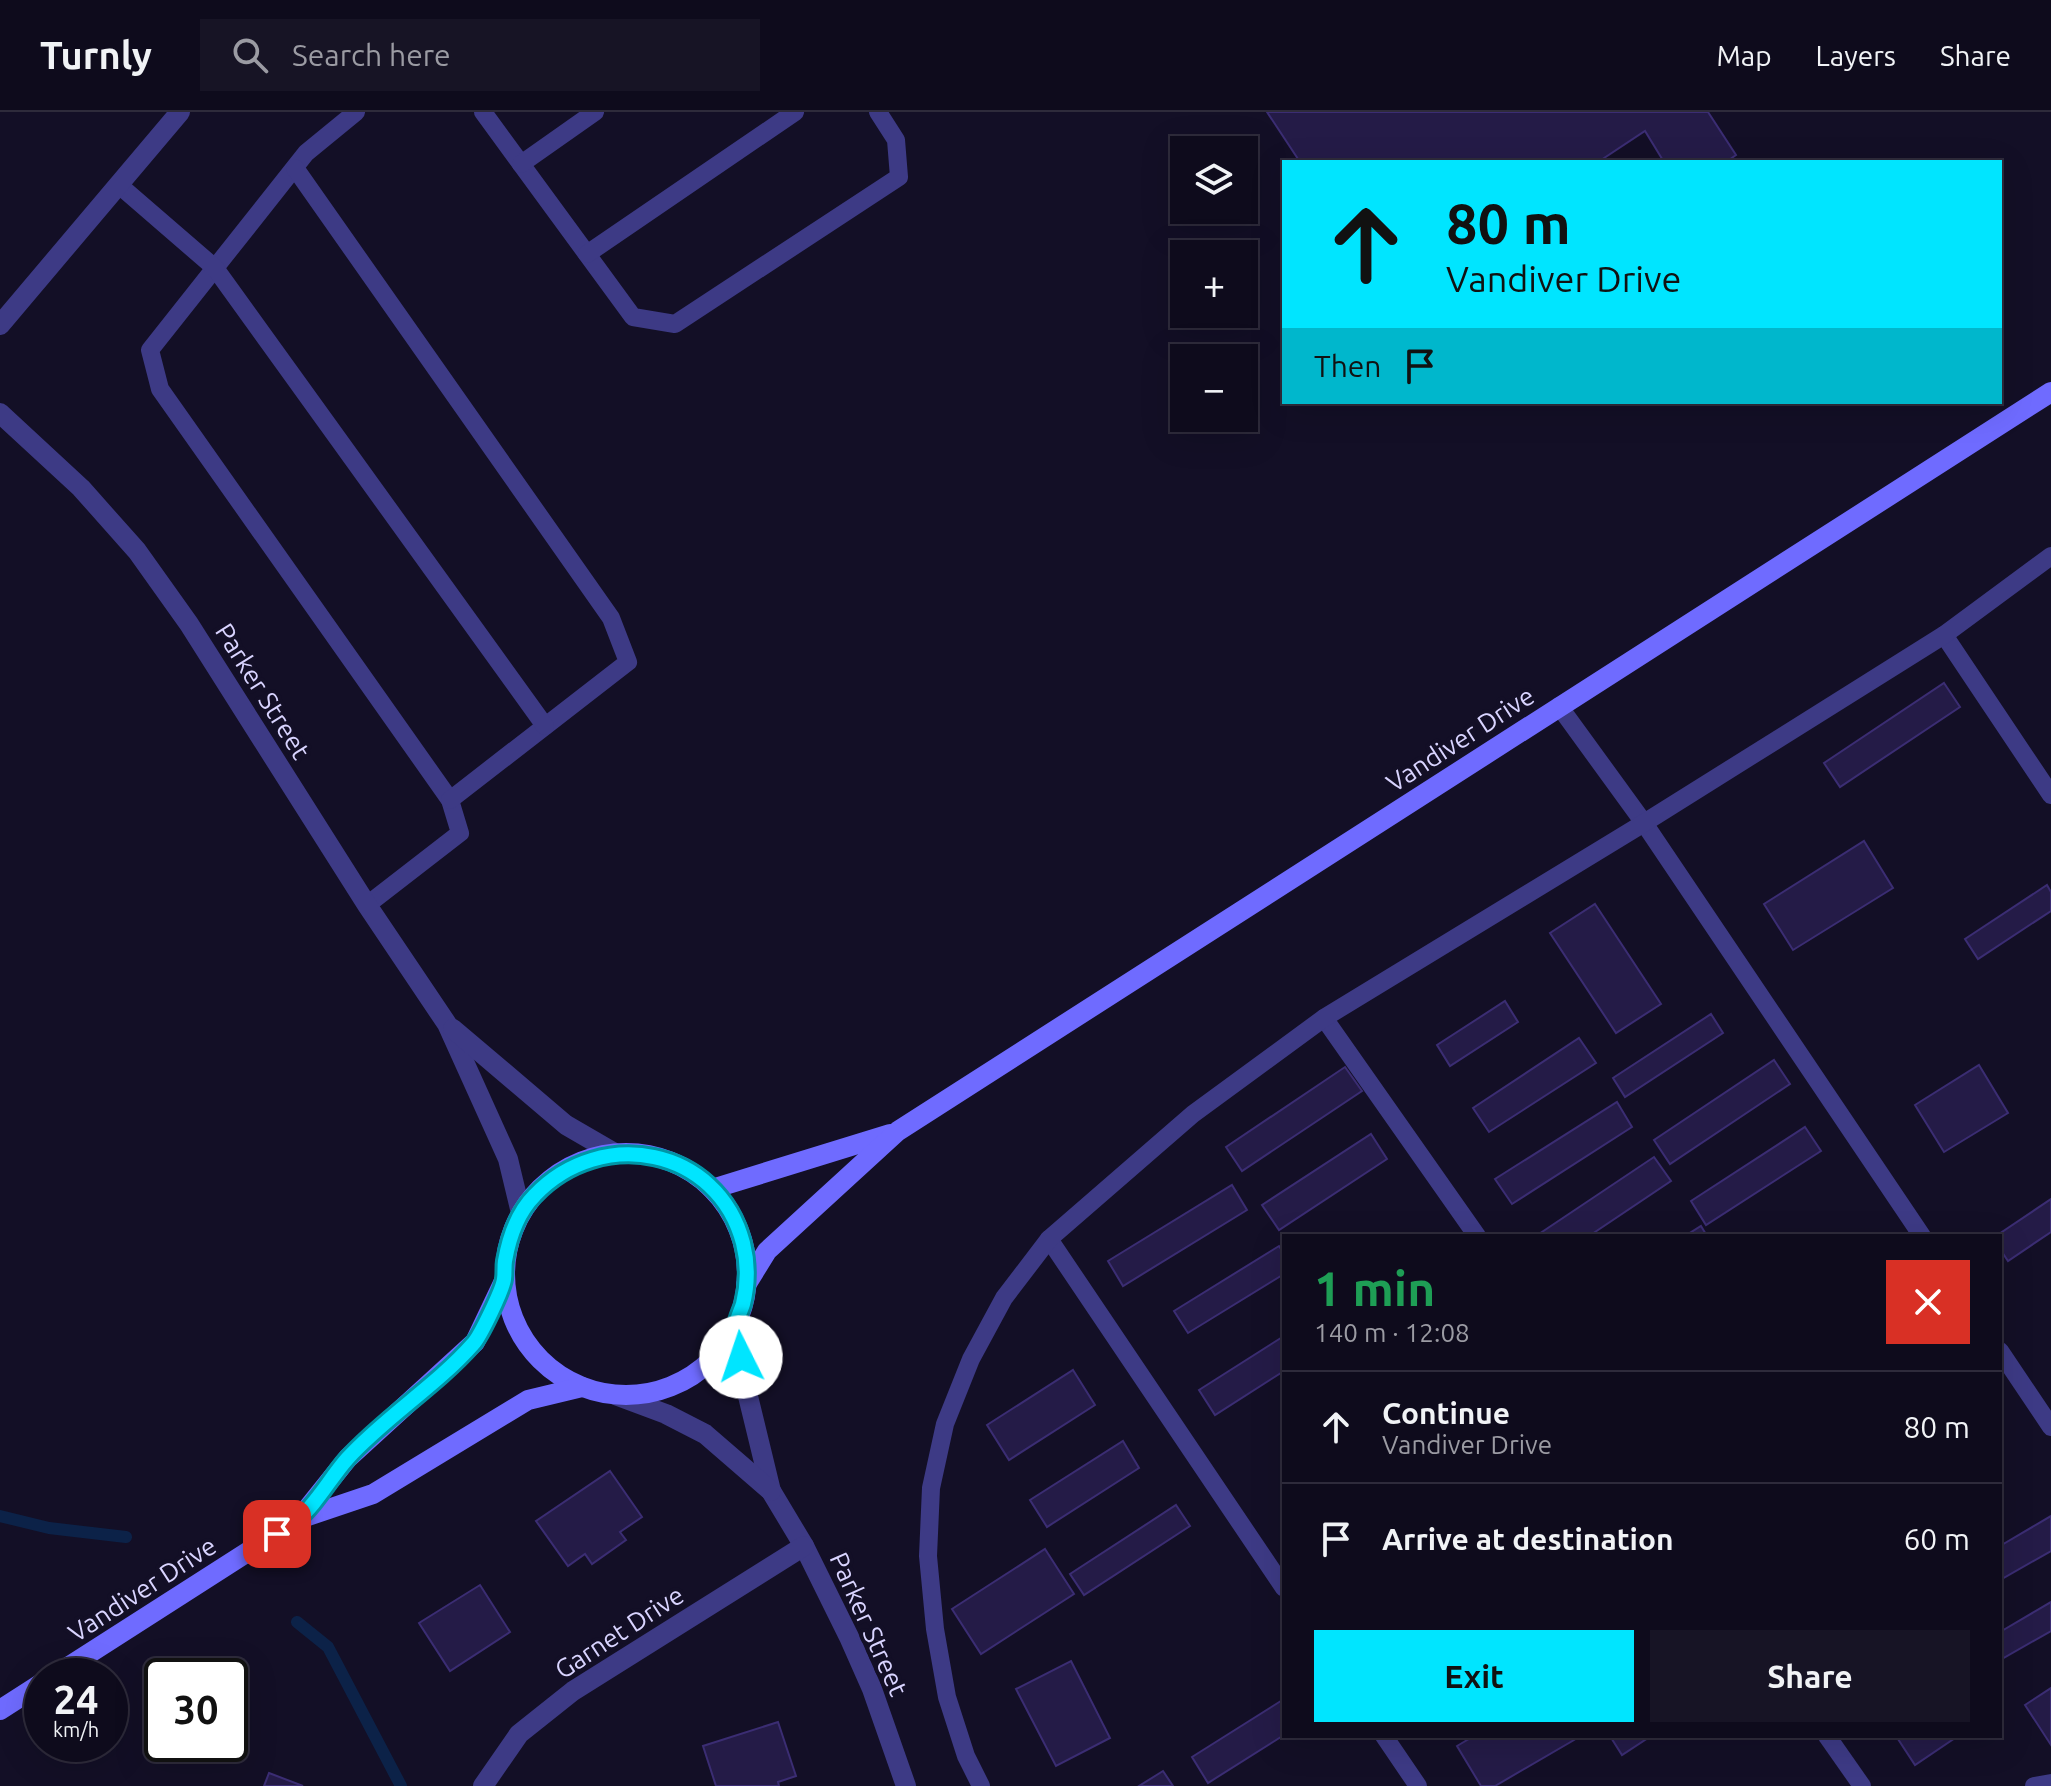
<!DOCTYPE html>
<meta charset="utf-8">
<style>
:root{--surface:#0e0b1c;--page:#171425;--text:#f1f3f6;--muted:#9b9ba3;--line:#2e2b3b;--accent:#00e5ff}
body{margin:0;font-family:Ubuntu,sans-serif;background:var(--page);color:var(--text);height:100vh;display:flex;flex-direction:column;font-size:30px;white-space:nowrap}
*{box-sizing:border-box;margin:0}
p{font-size:26px;color:var(--muted)}
.icon{flex:none;width:44px;height:44px;fill:none;stroke:currentColor;stroke-width:2;stroke-linecap:round;stroke-linejoin:round}
.map{position:relative;flex:1;overflow:hidden}
.panel{position:absolute;left:1282px;top:1122px;width:720px;height:504px;display:flex;flex-direction:column;background:var(--surface);border-radius:0px;box-shadow:0 8px 32px #0002,0 0 0 2px var(--line)}
.panel>*{flex:none}
.guide{position:absolute;left:1282px;top:48px;width:720px;height:244px;border-radius:0px;box-shadow:0 8px 32px #0002,0 0 0 2px var(--line);background:#00e5ff;color:#111;overflow:hidden}
.controls{position:absolute;left:1170px;top:24px;display:grid;gap:16px}
.controls a{display:grid;place-items:center;width:88px;height:88px;border-radius:0px;background:var(--surface);box-shadow:0 8px 32px #0002,0 0 0 2px var(--line);font-size:40px}
.speed{position:absolute;left:24px;top:1546px;display:flex;gap:16px;font-size:40px;font-weight:700;text-align:center}
.speed>*{display:grid;place-content:center;width:104px;height:104px;border-radius:50%;background:var(--surface);box-shadow:0 8px 32px #0002,0 0 0 2px var(--line);line-height:1}
.speed small{font-size:20px;font-weight:400}
.speed .limit{border:4px solid #111;border-radius:12px;background:#fff;color:#111}
.pin{position:absolute;display:grid;place-items:center;width:68px;height:68px;color:#fff;margin:-34px;border-radius:16px;box-shadow:0 4px 12px #0006}
.me{position:absolute;width:88px;margin:-44px;rotate:356deg;stroke-linejoin:round;filter:drop-shadow(0 0 6px #0008)}
.turn{display:flex;align-items:center;gap:28px;height:168px;padding:0 32px;font-size:36px}
.turn .icon{width:104px;height:104px;stroke-width:2.5}
.turn b{display:block;font-size:56px;line-height:68px}
.then{display:flex;align-items:center;height:76px;padding:0 32px;background:#0003;gap:16px;font-size:30px}
.round{display:grid;place-items:center;flex:none;width:84px;height:84px;border-radius:0px;background:var(--page)}
.overview{display:flex;align-items:center;justify-content:space-between;height:136px;padding:0 32px}
h1{font-size:48px;font-weight:700;line-height:60px;color:#1e9e55}
.primary-button{display:flex;gap:16px;margin-top:auto;padding:16px 32px}
.primary-button a{flex:1;height:92px;border-radius:0px;background:var(--accent);color:#111;font-size:32px;font-weight:700;line-height:92px;text-align:center}
.primary-button a+a{background:var(--page);color:var(--text)}
ul{padding:0;list-style:none}
li{display:flex;align-items:center;gap:24px;height:112px;padding:0 32px;border-top:2px solid var(--line)}
li div{flex:1}
li b{display:block;font-size:30px}
li em{font-style:normal}
header{display:flex;align-items:center;gap:48px;box-sizing:border-box;height:112px;padding:0 40px;background:var(--surface);border-bottom:2px solid var(--line)}
header strong{font-size:38px}
nav{display:flex;gap:44px;margin-inline-start:auto;font-size:28px}
.search{width:560px;height:72px;background:var(--page);display:flex;align-items:center;gap:20px;box-sizing:border-box;padding:0 28px;border-radius:0px;color:var(--muted);font-size:30px}
.map>svg:first-child{display:block}
</style>
<header>
<strong>Turnly</strong>
<div class="search"><svg class="icon" aria-label="search" viewBox="0 0 24 24"><circle cx="10" cy="10" r="6"/><path d="M15 15l6 6"/></svg>Search here</div>
<nav><a>Map</a><a>Layers</a><a>Share</a></nav>
</header>
<div class="map">
<svg width="2051" height="1674" viewBox="0 0 2051 1674">
<rect width="100%" height="100%" fill="#130f26"/>
<g fill="none" stroke-linecap="round" stroke-linejoin="round">
<g stroke="#0c2248" stroke-width="12">
<polyline points="0,1404 49,1416 126,1425"/>
<polyline points="297,1510 328,1535 401,1674"/>
</g>
</g>
<g fill="#241b47" stroke="#3b2d73" stroke-width="2">
<polygon points="1267,0 1708,0 1736,43 1726,50 1664,50 1645,19 1598,50 1300,50"/>
<polygon points="1944,571 1960,595 1840,675 1824,651"/>
<polygon points="1864,729 1893,776 1793,838 1764,792"/>
<polygon points="2047,773 2051,780 2051,799 1978,847 1965,827"/>
<polygon points="1595,792 1661,892 1616,921 1550,821"/>
<polygon points="1505,889 1518,910 1450,954 1437,933"/>
<polygon points="1711,902 1723,921 1625,985 1613,966"/>
<polygon points="1579,926 1596,951 1489,1020 1473,996"/>
<polygon points="1774,948 1790,972 1670,1052 1654,1028"/>
<polygon points="1979,953 2008,1001 1944,1040 1915,993"/>
<polygon points="1345,955 1362,979 1242,1059 1226,1035"/>
<polygon points="1617,990 1632,1015 1512,1092 1495,1067"/>
<polygon points="1805,1015 1821,1039 1706,1113 1691,1089"/>
<polygon points="1371,1022 1387,1047 1279,1118 1262,1093"/>
<polygon points="1654,1045 1671,1069 1589,1124 1536,1124"/>
<polygon points="1232,1073 1247,1098 1123,1174 1108,1149"/>
<polygon points="2051,1087 2051,1120 2008,1149 2000,1137 2000,1124 1996,1124"/>
<polygon points="1701,1114 1707,1124 1685,1124"/>
<polygon points="1279,1134 1284,1142 1284,1162 1188,1221 1174,1199"/>
<polygon points="1284,1224 1284,1259 1215,1303 1199,1278"/>
<polygon points="1073,1258 1095,1293 1009,1348 987,1313"/>
<polygon points="1123,1329 1139,1356 1047,1415 1030,1388"/>
<polygon points="610,1359 642,1405 620,1420 626,1428 592,1452 585,1442 568,1454 536,1409"/>
<polygon points="1176,1393 1190,1414 1084,1483 1070,1462"/>
<polygon points="2051,1404 2051,1439 2000,1468 2000,1434"/>
<polygon points="1045,1437 1074,1482 981,1542 952,1497"/>
<polygon points="480,1473 510,1520 450,1559 419,1511"/>
<polygon points="2051,1490 2051,1519 2000,1548 2000,1520"/>
<polygon points="1071,1549 1110,1626 1056,1654 1016,1577"/>
<polygon points="2051,1576 2051,1633 2025,1593"/>
<polygon points="1284,1587 1284,1623 1208,1671 1192,1645"/>
<polygon points="778,1610 796,1664 778,1670 779,1674 716,1674 703,1634"/>
<polygon points="1474,1624 1571,1624 1574,1628 1495,1674 1481,1674 1457,1634"/>
<polygon points="1610,1624 1651,1624 1622,1643"/>
<polygon points="1896,1624 1958,1624 1915,1653"/>
<polygon points="1163,1659 1173,1674 1139,1674"/>
<polygon points="269,1661 303,1674 264,1674"/>
</g>
<g fill="none" stroke-linecap="round" stroke-linejoin="round">
<g stroke="#3d3a85" stroke-width="18">
<polyline points="356,0 306,41 150,238 160,277 450,688 460,721 367,793"/>
<polyline points="483,0 633,205 675,212 899,65 896,28 878,0"/>
<polyline points="521,52 595,0"/>
<polyline points="295,56 611,506 628,550 450,688"/>
<polyline points="119,73 215,156 545,614"/>
<polyline points="587,142 795,0"/>
<polyline points="1944,523 2051,683"/>
<polyline points="1559,594 1644,711 1922,1124"/>
<polyline points="1324,906 1477,1124"/>
<polyline points="1049,1127 1284,1476"/>
<polyline points="2000,1239 2051,1315"/>
<polyline points="1384,1624 1418,1674"/>
<polyline points="1827,1624 1862,1674"/>
<polyline points="981,1674 966,1644 947,1585 935,1517 928,1444 931,1376 945,1312 971,1247 1004,1186 1049,1127 1193,1002 1324,906 1644,711 1944,523 2051,444"/>
<polyline points="2034,1674 2051,1671"/>
</g>
<g stroke="#3d3a85" stroke-width="20">
<polyline points="0,213 180,0"/>
<polyline points="735,1213 746,1276 771,1379 804,1434 849,1525 872,1577 906,1674"/>
<polyline points="615,1283 666,1302 705,1322 771,1379"/>
<polyline points="483,1674 519,1622 573,1579 804,1434"/>
</g>
<g stroke="#3d3a85" stroke-width="20">
<polyline points="0,301 81,376 137,439 189,512 367,793 447,912 508,1047 521,1101"/>
<polyline points="453,917 566,1013 616,1042"/>
</g>
<g stroke="#6f6bff" stroke-width="20">
<circle cx="626" cy="1162" r="121"/>
<polyline points="712,1077 890,1022"/>
<polyline points="746,1173 767,1139 898,1019 2051,280"/>
<polyline points="299,1407 348,1346 475,1230 504,1169"/>
<polyline points="54,1564 299,1407 373,1382 528,1288 582,1275"/>
<polyline points="0,1598 42,1571"/>
</g>
</g>
<g fill="none" stroke-linecap="round" stroke-linejoin="round">
<g stroke="#0095a6" stroke-width="20">
<path id="route" d="M 277,1422 C 284,1417 291,1413 297,1408 C 315,1394 331,1365 347,1347 C 384,1306 436,1274 473,1232 C 480,1225 503,1177 504,1167 C 505,1161 504,1155 505,1149 C 509,1126 518,1100 535,1083 C 601,1014 718,1035 743,1131 C 748,1151 748,1172 743,1192 C 741,1199 736,1207 736,1215 C 735,1224 739,1235 741,1245"/>
</g>
<use href="#route" stroke="#00e5ff" stroke-width="14"/>
</g>
<g text-anchor="middle" dominant-baseline="central" stroke-width="8" stroke-linejoin="round" paint-order="stroke">
<g font-size="26" fill="#d9d4ff" stroke="#130f26">
<text transform="translate(263 579) rotate(58)">Parker Street</text>
<text transform="translate(1460 627) rotate(-33)">Vandiver Drive</text>
<text transform="translate(142 1477) rotate(-33)">Vandiver Drive</text>
<text transform="translate(869 1512) rotate(66)">Parker Street</text>
<text transform="translate(619 1520) rotate(-33)">Garnet Drive</text>
</g>
</g>
</svg>
<div class="controls">
<a><svg class="icon" aria-label="layers" viewBox="0 0 24 24"><path d="M12 4l9 5-9 5-9-5zM3 14l9 5 9-5"/></svg></a>
<a>+</a>
<a>−</a>
</div>
<div class="speed"><div>24<small>km/h</small></div><div class="limit">30</div></div>
<div class="pin" style="left:277px;top:1422px;background:#d93025"><svg class="icon" aria-label="arrive" viewBox="0 0 24 24"><path d="M6 21V4h12l-3 4 3 4H6"/></svg></div>
<svg class="me" style="left:741px;top:1245px" viewBox="-20 -20 40 40"><circle r="19" fill="#fff"/><path d="M0-13L10 11 0 6-10 11z" fill="#00e5ff"/></svg>
<div class="guide">
<div class="turn"><svg class="icon" aria-label="ahead" viewBox="0 0 24 24"><path d="M12 20V5M6 11l6-6 6 6"/></svg><div><b>80 m</b>Vandiver Drive</div></div>
<div class="then">Then<svg class="icon" aria-label="arrive" viewBox="0 0 24 24"><path d="M6 21V4h12l-3 4 3 4H6"/></svg></div>
</div>
<section class="panel">
<div class="overview"><div><h1>1 min</h1><p>140 m · 12:08</p></div><a class="round" style="background:#d93025;color:#fff"><svg class="icon" aria-label="close" viewBox="0 0 24 24"><path d="M6 6l12 12M18 6L6 18"/></svg></a></div>
<ul>
<li><svg class="icon" aria-label="ahead" viewBox="0 0 24 24"><path d="M12 20V5M6 11l6-6 6 6"/></svg><div><b>Continue</b><p>Vandiver Drive</p></div><em>80 m</em></li>
<li><svg class="icon" aria-label="arrive" viewBox="0 0 24 24"><path d="M6 21V4h12l-3 4 3 4H6"/></svg><div><b>Arrive at destination</b></div><em>60 m</em></li>
</ul>
<div class="primary-button"><a>Exit</a><a>Share</a></div>
</section>
</div>
